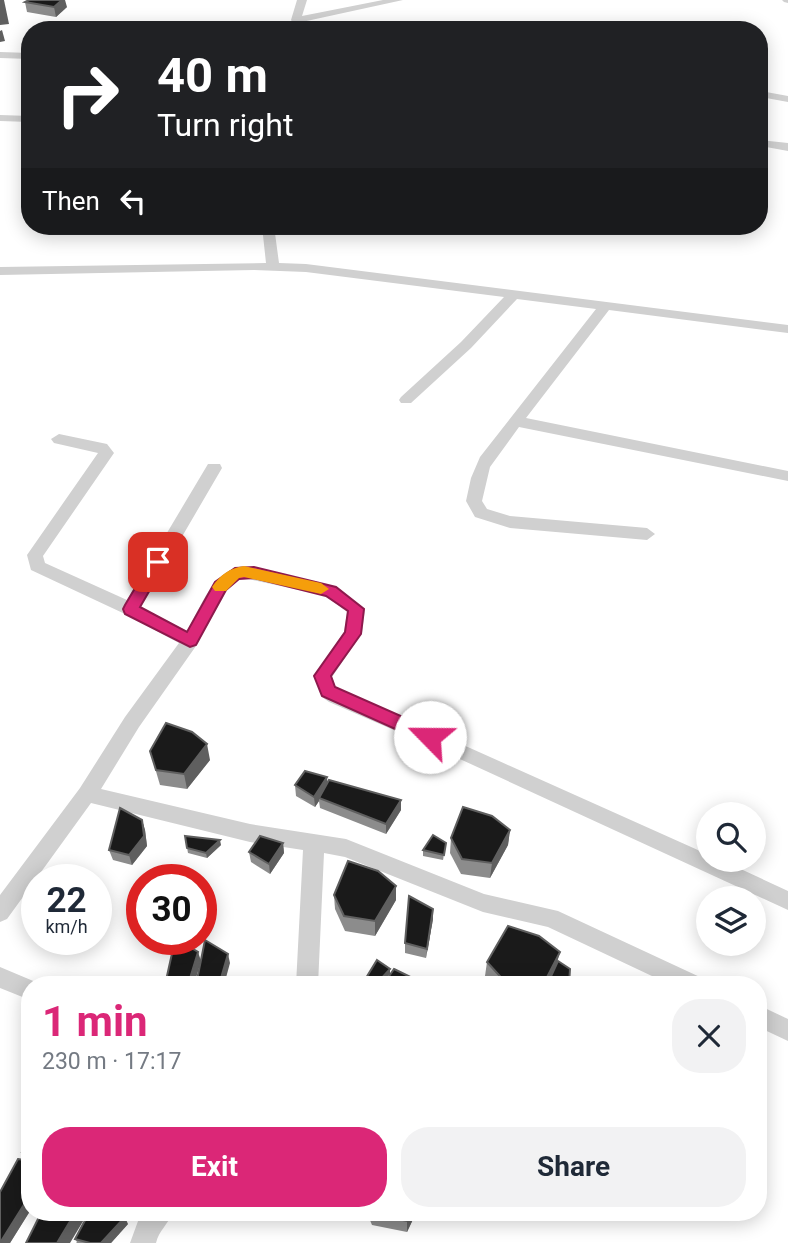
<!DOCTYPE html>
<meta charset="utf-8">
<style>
:root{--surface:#fff;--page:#f2f2f3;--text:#1f2937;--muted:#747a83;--accent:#db2777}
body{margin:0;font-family:Roboto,sans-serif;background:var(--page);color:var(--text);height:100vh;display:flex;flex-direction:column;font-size:26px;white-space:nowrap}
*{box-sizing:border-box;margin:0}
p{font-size:23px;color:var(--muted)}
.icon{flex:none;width:38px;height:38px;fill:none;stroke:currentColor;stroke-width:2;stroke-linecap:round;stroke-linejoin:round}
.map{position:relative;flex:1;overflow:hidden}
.sheet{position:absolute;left:21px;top:976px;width:746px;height:245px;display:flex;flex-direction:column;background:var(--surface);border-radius:28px;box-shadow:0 4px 18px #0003}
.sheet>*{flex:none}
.guide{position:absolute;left:21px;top:21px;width:747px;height:214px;border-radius:28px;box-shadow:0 4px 18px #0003;background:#202124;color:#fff;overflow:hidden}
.buttons{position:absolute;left:696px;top:802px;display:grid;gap:14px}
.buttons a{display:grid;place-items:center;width:70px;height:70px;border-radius:50%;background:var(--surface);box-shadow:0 4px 18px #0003;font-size:35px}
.speed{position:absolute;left:21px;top:864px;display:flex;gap:14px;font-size:35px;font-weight:700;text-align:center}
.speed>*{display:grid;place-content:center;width:91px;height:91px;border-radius:50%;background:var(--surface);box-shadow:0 4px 18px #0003;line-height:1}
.speed small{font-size:18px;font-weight:400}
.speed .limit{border:10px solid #d22;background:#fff;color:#111}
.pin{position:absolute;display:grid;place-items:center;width:60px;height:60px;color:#fff;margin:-30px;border-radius:14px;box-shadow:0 4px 10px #0006}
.me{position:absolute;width:77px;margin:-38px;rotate:293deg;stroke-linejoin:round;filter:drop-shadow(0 0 5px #0008)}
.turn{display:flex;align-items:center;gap:24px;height:147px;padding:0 21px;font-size:32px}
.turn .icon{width:91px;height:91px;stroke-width:2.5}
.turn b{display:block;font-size:49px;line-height:60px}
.then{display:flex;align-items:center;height:66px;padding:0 21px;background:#0003;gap:14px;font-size:26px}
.round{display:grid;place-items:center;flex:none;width:74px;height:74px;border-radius:28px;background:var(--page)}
.overview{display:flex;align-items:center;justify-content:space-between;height:119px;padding:0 21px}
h1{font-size:42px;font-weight:700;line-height:52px;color:var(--accent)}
.action{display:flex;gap:14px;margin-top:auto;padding:14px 21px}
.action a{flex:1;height:80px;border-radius:28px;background:var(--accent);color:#fff;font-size:28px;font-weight:700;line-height:80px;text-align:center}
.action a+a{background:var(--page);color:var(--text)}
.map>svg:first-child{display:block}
</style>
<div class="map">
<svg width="788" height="1243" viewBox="0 0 788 1243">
<rect width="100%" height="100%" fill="#fff"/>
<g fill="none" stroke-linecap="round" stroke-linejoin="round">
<g fill="#d0d0d0" fill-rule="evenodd">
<polygon points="297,0 307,0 302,16 383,0 403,0 302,22 306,27 302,30 297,29 291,20"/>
<polygon points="782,0 788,0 788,3 784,2"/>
<polygon points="0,52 30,53 30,59 0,58"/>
<polygon points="760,91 788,96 788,102 760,97"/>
<polygon points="0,115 30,116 30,122 0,121"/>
<polygon points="760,140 788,143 788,151 760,146"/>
<polygon points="262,226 274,226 279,263 306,264 788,325 788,333 609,310 526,418 788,471 788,481 519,427 490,467 482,501 487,509 510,516 647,528 655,534 647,540 510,528 475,517 466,501 471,478 480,457 596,309 517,299 471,348 411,403 401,403 399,400 401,397 461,342 504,297 306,272 254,270 0,275 0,267 266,263"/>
<path d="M 59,434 L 107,444 L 114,453 L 43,556 L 45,563 L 127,600 L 208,464 L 220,464 L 222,468 L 141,607 L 187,631 C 201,607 213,569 244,566 L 337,587 L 365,609 L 362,633 L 332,677 L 336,688 L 709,855 L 709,859 L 719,859 L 788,891 L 788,910 L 449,754 L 329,702 L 322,697 L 314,676 L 344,632 L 347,612 L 326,596 L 244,578 L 240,579 L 227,590 L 196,646 L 139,727 L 101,789 L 250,824 L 346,839 L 484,894 L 558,911 L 702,978 L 705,985 L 671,985 L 548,927 L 483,912 L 345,857 L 324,853 L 318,985 L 296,985 L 303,850 L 250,842 L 91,803 L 7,919 L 0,922 L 0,895 L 80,788 L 125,717 L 179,643 L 125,614 L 31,570 L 27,555 L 98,453 L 54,443 L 51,439 Z"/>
<polygon points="0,967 38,983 39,985 30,985 30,1000 0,988"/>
<polygon points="758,1005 788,1019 788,1041 758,1027"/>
<path d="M 141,1213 L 172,1213 C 168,1225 159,1230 156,1243 L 130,1243 Z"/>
</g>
</g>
<g fill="#8c8c8c">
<polygon points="25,2 67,7 56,17 27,12"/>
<polygon points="150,751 210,760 187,789 160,785"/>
<polygon points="327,783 401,810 386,834 320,808 319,801 315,807 296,796 295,785"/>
<polygon points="142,820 145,830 147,846 132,865 113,860 109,850"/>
<polygon points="510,830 508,845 490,878 461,874 450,853 451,838"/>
<polygon points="185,836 221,845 207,858 188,853"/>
<polygon points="283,843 284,853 270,874 251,862 249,852"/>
<polygon points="446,843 443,860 423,856 423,850"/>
<polygon points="334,895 396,900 375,936 345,931 335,909"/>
<polygon points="433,909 433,919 426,958 405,953 405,943"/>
<polygon points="558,961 569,985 494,985 485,976 487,962"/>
<polygon points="390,969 390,974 380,984 366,982 366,978"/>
<polygon points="30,1136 30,1211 10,1243 0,1243 28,1161 22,1152"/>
<polygon points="367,1213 416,1213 407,1232 372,1225"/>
<polygon points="128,1224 111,1243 76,1243 77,1242 75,1239"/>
</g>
<g fill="#5f5f5f">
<polygon points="0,0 4,0 9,24 0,25"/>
<polygon points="62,0 65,0 67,7 56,17 54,7"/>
<polygon points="2,30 5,41 0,42 0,31"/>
<polygon points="207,744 210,760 187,789 184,774"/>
<polygon points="327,777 328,788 319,798 319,801 315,807 314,797"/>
<polygon points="401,800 401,810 386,834 386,824"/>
<polygon points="142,820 145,830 147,846 132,865 129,855"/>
<polygon points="510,830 508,845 490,878 492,863"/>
<polygon points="220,840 221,845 207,858 206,853"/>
<polygon points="283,843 284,853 270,874 269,864"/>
<polygon points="396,886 396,900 375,936 375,921"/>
<polygon points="433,909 433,919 426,958 427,949"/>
<polygon points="198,952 201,961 194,985 188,985"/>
<polygon points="560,952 556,966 547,985 543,985"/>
<polygon points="228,954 230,963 224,985 219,985"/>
<polygon points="390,969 390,974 380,984 380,980"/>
<polygon points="30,1195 30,1211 10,1243 0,1243"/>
<polygon points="75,1213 88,1213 70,1243 57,1243"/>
<polygon points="412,1213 416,1213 407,1232 407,1221"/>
<polygon points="125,1217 128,1224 111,1243 101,1243"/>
</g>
<g fill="#1a1a1a" stroke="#5f5f5f" stroke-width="2">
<polygon points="29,0 62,0 54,7 25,2"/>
<polygon points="166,723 192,732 207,744 184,774 156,770 150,751"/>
<polygon points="305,771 327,777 314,797 295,785"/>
<polygon points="329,780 401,800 386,824 319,798"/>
<polygon points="463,807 492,816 510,830 492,863 462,859 451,838"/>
<polygon points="120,808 142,820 144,836 129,855 109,850"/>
<polygon points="433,835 446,843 444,855 423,850"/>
<polygon points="185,836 220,840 206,853 187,848"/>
<polygon points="260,836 283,843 269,864 249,852"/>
<polygon points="348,861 378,871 396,886 375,921 344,916 334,895"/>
<polygon points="409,896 433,909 427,949 405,943"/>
<polygon points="508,926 539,936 560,952 543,985 508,985 487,962"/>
<polygon points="175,940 178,940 198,952 188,985 165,985"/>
<polygon points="205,940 228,954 219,985 196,985"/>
<polygon points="377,960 390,969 380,980 366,978"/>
<polygon points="558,961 570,969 569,985 547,985"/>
<polygon points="394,969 419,981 416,985 383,985"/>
<polygon points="30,1136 30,1154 22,1152"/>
<polygon points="18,1159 30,1161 30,1195 0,1243 0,1192"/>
<polygon points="41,1213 75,1213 57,1243 26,1243"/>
<polygon points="89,1213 117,1213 125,1217 101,1243 90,1243 75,1239"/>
<polygon points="371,1213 412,1213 407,1221 372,1214"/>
</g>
<polygon fill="#db2777" stroke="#8e194d" stroke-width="2" points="158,557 166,562 140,607 187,632 215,582 235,568 254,567 336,587 364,609 361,634 331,676 335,687 437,732 439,737 437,742 424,742 322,696 314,676 345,632 348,611 326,596 254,578 239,579 226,590 196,645 190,647 125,614 123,609 125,605 153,558"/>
<path fill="#f59e0b" d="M 244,566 L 321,583 L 329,589 L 321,594 L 244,577 L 239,578 L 226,591 L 215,591 L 212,587 C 220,575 230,568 244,566 Z"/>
</svg>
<div class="buttons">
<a><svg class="icon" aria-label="search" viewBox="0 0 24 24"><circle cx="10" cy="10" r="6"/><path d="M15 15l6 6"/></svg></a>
<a><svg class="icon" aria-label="layers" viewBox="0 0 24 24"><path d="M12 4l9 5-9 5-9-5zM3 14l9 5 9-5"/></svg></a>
</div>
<div class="speed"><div>22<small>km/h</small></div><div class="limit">30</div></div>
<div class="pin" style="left:158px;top:562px;background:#d93025"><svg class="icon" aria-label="arrive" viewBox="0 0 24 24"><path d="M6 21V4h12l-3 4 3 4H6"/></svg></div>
<svg class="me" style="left:430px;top:737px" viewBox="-20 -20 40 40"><circle r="19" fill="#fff"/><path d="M0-13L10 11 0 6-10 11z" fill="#db2777"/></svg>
<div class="guide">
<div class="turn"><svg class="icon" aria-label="right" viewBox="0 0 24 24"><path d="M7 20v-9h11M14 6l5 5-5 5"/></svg><div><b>40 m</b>Turn right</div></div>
<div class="then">Then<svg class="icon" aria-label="left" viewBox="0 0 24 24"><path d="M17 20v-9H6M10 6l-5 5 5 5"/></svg></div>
</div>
<section class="sheet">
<div class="overview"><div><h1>1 min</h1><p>230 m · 17:17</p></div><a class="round"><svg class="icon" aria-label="close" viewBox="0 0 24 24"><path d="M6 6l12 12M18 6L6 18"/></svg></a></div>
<div class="action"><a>Exit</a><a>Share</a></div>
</section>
</div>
